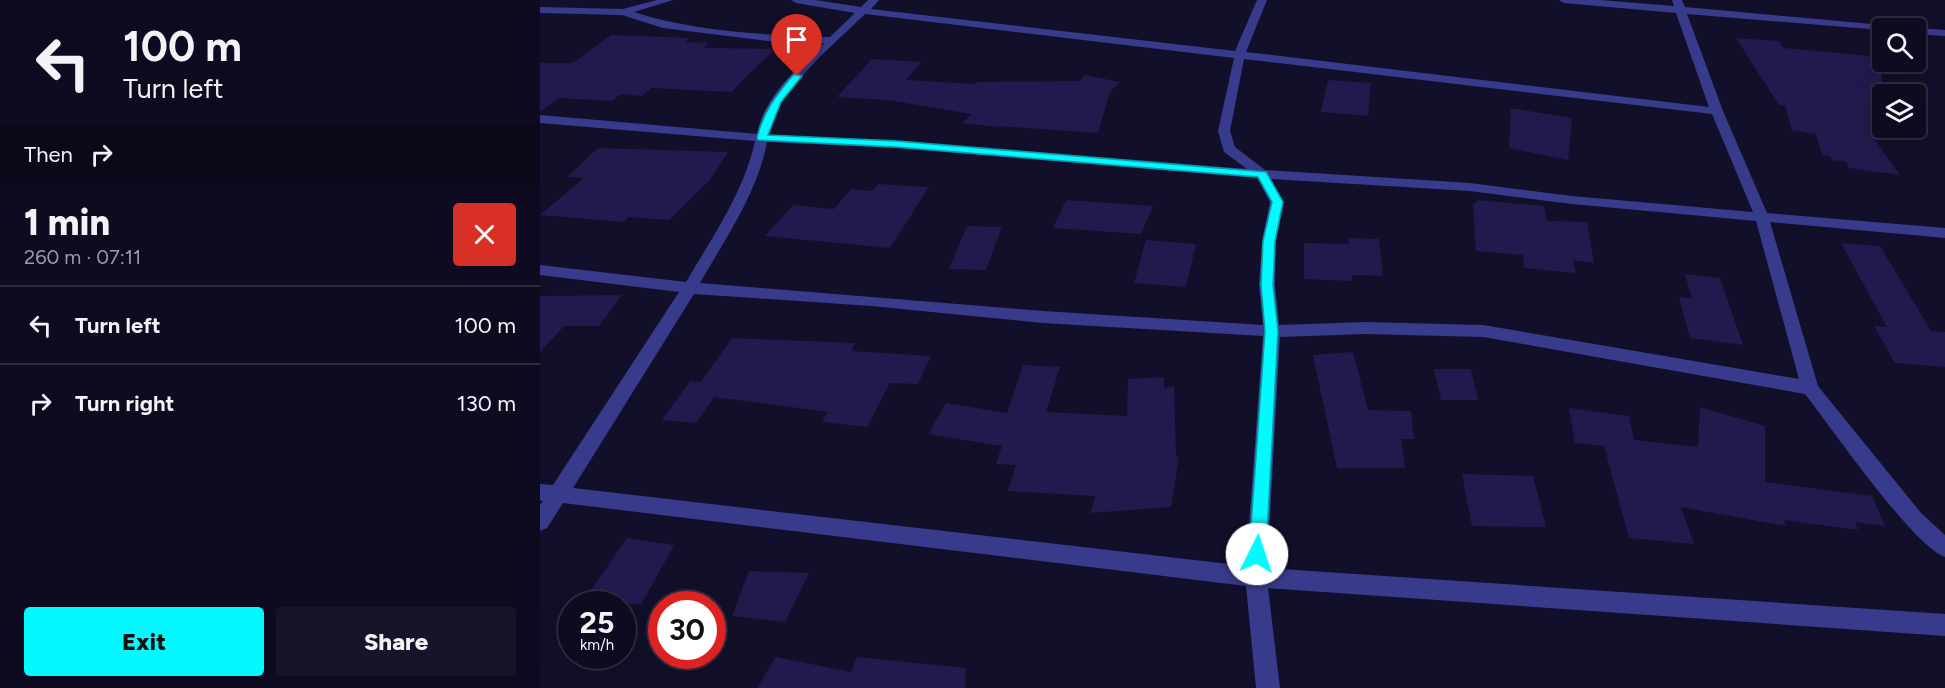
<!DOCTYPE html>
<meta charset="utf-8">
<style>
:root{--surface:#0e0b20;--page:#171429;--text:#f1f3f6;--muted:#9b9ba5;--line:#2e2b3e;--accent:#04f9ff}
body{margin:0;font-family:Figtree,sans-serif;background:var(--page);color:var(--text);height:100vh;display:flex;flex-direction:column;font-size:22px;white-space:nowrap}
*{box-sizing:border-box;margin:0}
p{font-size:20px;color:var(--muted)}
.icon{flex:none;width:33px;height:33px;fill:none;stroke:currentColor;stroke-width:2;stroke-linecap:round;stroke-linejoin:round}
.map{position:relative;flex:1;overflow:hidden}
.details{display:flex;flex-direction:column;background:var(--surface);width:540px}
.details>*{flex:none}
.top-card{background:#0e0b20;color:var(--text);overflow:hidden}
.tools{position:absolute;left:1332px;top:18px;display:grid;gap:12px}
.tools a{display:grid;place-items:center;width:54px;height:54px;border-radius:6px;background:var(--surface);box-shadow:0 6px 24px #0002,0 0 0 2px var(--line);font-size:30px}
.speed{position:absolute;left:18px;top:591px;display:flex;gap:12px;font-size:30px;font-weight:700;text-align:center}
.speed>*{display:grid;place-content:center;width:78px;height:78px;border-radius:50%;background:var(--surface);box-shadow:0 6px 24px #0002,0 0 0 2px var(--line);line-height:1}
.speed small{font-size:15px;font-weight:400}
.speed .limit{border:9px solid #d22;background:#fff;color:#111}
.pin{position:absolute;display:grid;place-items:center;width:51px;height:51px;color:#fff;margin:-62px -26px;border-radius:50% 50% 50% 0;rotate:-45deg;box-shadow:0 0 6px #0007}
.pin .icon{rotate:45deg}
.me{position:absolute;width:66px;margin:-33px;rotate:4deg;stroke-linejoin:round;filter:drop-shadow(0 0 4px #0008)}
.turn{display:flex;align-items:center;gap:21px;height:126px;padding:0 24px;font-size:27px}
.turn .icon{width:78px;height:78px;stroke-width:2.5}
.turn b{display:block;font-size:42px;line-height:51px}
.then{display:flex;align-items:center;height:57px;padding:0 24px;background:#0003;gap:12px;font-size:22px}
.round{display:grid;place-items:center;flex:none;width:63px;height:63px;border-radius:6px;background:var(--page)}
.summary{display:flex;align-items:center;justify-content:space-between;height:102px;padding:0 24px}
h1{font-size:36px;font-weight:800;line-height:45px}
.cta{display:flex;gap:12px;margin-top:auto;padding:12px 24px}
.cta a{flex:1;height:69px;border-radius:6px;background:var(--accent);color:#111;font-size:24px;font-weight:800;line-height:69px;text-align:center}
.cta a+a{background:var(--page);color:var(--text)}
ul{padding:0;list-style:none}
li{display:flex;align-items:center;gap:18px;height:78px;padding:0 24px;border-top:2px solid var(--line)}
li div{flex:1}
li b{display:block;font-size:22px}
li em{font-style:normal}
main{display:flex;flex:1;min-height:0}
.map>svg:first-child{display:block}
</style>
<main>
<section class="details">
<div class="top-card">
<div class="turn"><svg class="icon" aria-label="left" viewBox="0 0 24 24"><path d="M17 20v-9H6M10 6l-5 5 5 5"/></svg><div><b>100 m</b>Turn left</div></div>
<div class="then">Then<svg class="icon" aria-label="right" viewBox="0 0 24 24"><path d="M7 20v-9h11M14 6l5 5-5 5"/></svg></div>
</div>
<div class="summary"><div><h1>1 min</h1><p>260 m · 07:11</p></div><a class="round" style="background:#d93025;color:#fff"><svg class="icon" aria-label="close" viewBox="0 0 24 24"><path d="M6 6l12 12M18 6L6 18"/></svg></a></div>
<ul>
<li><svg class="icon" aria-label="left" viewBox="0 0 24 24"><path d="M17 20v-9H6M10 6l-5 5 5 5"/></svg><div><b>Turn left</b></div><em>100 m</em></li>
<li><svg class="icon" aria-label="right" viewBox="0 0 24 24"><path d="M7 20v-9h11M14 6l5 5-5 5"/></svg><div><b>Turn right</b></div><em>130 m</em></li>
</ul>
<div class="cta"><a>Exit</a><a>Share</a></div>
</section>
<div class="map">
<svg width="1405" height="688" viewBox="0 0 1405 688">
<rect width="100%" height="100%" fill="#120f2a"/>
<g fill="#211a4c">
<polygon points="71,35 150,38 145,42 169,43 163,48 235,49 191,92 111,88 102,96 81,94 72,101 19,98 0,112 0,63 33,63"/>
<polygon points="1196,38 1239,41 1244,48 1342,57 1342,138 1333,137 1360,175 1309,168 1306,162 1292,160 1290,156 1282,155 1276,134 1252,130 1245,105 1239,105"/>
<polygon points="332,59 381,62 366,80 436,84 438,82 540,81 545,75 580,82 570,92 558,133 459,126 458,127 423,123 431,114 348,100 297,97"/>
<polygon points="788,80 831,83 828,116 781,112"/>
<polygon points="971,108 1032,118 1028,160 969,148"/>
<polygon points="58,148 188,152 170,180 129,220 88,217 84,222 0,215 44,178 27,177"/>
<polygon points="338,184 389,187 350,248 225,236 253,205 294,209 311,189 332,191"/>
<polygon points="526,200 613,206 601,234 513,228"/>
<polygon points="937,200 1004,206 1007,221 1047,222 1054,263 1033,260 1036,273 984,268 983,255 936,251 933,203 937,203"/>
<polygon points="427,226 462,227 446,270 409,269"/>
<polygon points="808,238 839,239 843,276 812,275 812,281 764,279 764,243 809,244"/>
<polygon points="606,240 656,244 646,287 594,283"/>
<polygon points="1301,243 1340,246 1391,331 1405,332 1405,367 1355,363 1334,326 1347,327"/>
<polygon points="1145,274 1180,278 1203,345 1150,338 1139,297 1152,298"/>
<polygon points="82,295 59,326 24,326 0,352 0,296"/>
<polygon points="192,338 315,343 311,351 391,356 378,384 350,383 327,427 282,422 288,412 174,397 156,423 122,420 150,381 161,382"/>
<polygon points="813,352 828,410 871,411 874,439 861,439 865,468 797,468 773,355"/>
<polygon points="483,365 520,367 506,412 587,416 588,379 624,377 624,389 634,386 636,456 639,456 631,507 551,513 555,496 468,491 476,465 456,464 462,446 388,434 406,403 467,413"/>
<polygon points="894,369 931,369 938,400 901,400"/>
<polygon points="1160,407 1225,426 1225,482 1332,496 1345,526 1315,522 1318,530 1244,520 1246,526 1141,507 1154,544 1089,538 1064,446 1035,443 1029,408 1089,416 1094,440 1158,447"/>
<polygon points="922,474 993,476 1006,527 932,526"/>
<polygon points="87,538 134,545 101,605 45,599"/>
<polygon points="209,571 269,573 245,622 192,616"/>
<polygon points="236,657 311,672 317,657 426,668 425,688 217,688"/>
</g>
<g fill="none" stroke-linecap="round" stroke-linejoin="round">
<g fill="#383b8b" fill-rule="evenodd">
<path d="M 117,0 L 133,0 L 94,12 C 156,32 225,35 290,37 L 315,13 L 256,3 L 251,0 L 275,0 L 321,7 L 328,0 L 339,0 L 331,9 L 695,51 L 717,0 L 727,0 L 706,52 L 1169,107 L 1136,13 L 1024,3 L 1019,0 L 1059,0 L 1134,6 L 1132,0 L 1142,0 L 1145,7 L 1354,26 L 1355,28 L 1342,28 L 1342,30 L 1147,14 L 1183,111 L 1227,213 L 1405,228 L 1405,238 L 1230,222 L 1278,386 L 1381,513 L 1405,535 L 1405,557 C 1372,545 1291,427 1265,394 L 943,337 L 825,334 L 740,337 L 727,568 L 1405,614 L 1405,636 L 728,588 L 740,688 L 716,688 L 706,586 L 23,503 L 7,528 L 0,531 L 0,505 L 3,501 L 0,500 L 0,484 L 13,485 L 139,292 L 0,275 L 0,265 L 146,282 C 172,238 204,192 215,141 L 0,123 L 0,115 L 217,134 C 224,97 257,68 284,43 L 228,41 L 123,28 L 82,15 L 0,13 L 0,7 L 83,9 ZM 325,14 L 694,58 L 678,131 L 684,152 L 707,169 L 356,140 L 229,135 C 238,88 293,46 325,14 ZM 704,59 L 1172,114 L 1213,212 L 1032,196 L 930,183 L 725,170 L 695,147 L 690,131 ZM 227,142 L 356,148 L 717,178 L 730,202 L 722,241 L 719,285 L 723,325 L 503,311 L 160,283 C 185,239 218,192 227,142 ZM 731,179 L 930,191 L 1032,204 L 1216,221 L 1259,379 L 943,325 L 825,322 L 739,325 L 735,285 L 736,241 L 744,202 ZM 154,294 L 331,306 L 503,323 L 723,336 L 706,566 L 33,488 Z"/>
<polygon points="1373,28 1376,28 1405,30 1405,36 1376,34 1376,28"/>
</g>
</g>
<path fill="#04f9ff" stroke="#03a2a6" stroke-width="1.5" d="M 254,74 L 262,76 L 241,102 L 228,135 L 356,141 L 726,172 L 743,202 L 735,241 L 733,285 L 738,331 L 726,554 L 723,560 L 717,562 L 711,560 L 709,554 L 725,331 L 721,285 L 723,241 L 732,202 L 718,177 L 356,147 L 218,140 L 217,138 C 223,112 237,94 254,74 Z"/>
</svg>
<div class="tools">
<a><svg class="icon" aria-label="search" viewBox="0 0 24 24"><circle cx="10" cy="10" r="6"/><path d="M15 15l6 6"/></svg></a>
<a><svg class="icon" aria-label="layers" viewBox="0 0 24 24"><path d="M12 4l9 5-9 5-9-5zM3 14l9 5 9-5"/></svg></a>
</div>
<div class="speed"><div>25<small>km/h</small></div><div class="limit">30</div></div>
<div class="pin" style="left:257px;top:76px;background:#d93025"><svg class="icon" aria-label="arrive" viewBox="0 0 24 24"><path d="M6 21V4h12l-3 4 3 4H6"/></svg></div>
<svg class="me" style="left:717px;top:554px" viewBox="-20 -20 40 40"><circle r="19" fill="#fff"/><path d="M0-13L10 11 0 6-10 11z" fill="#04f9ff"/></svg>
</div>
</main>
